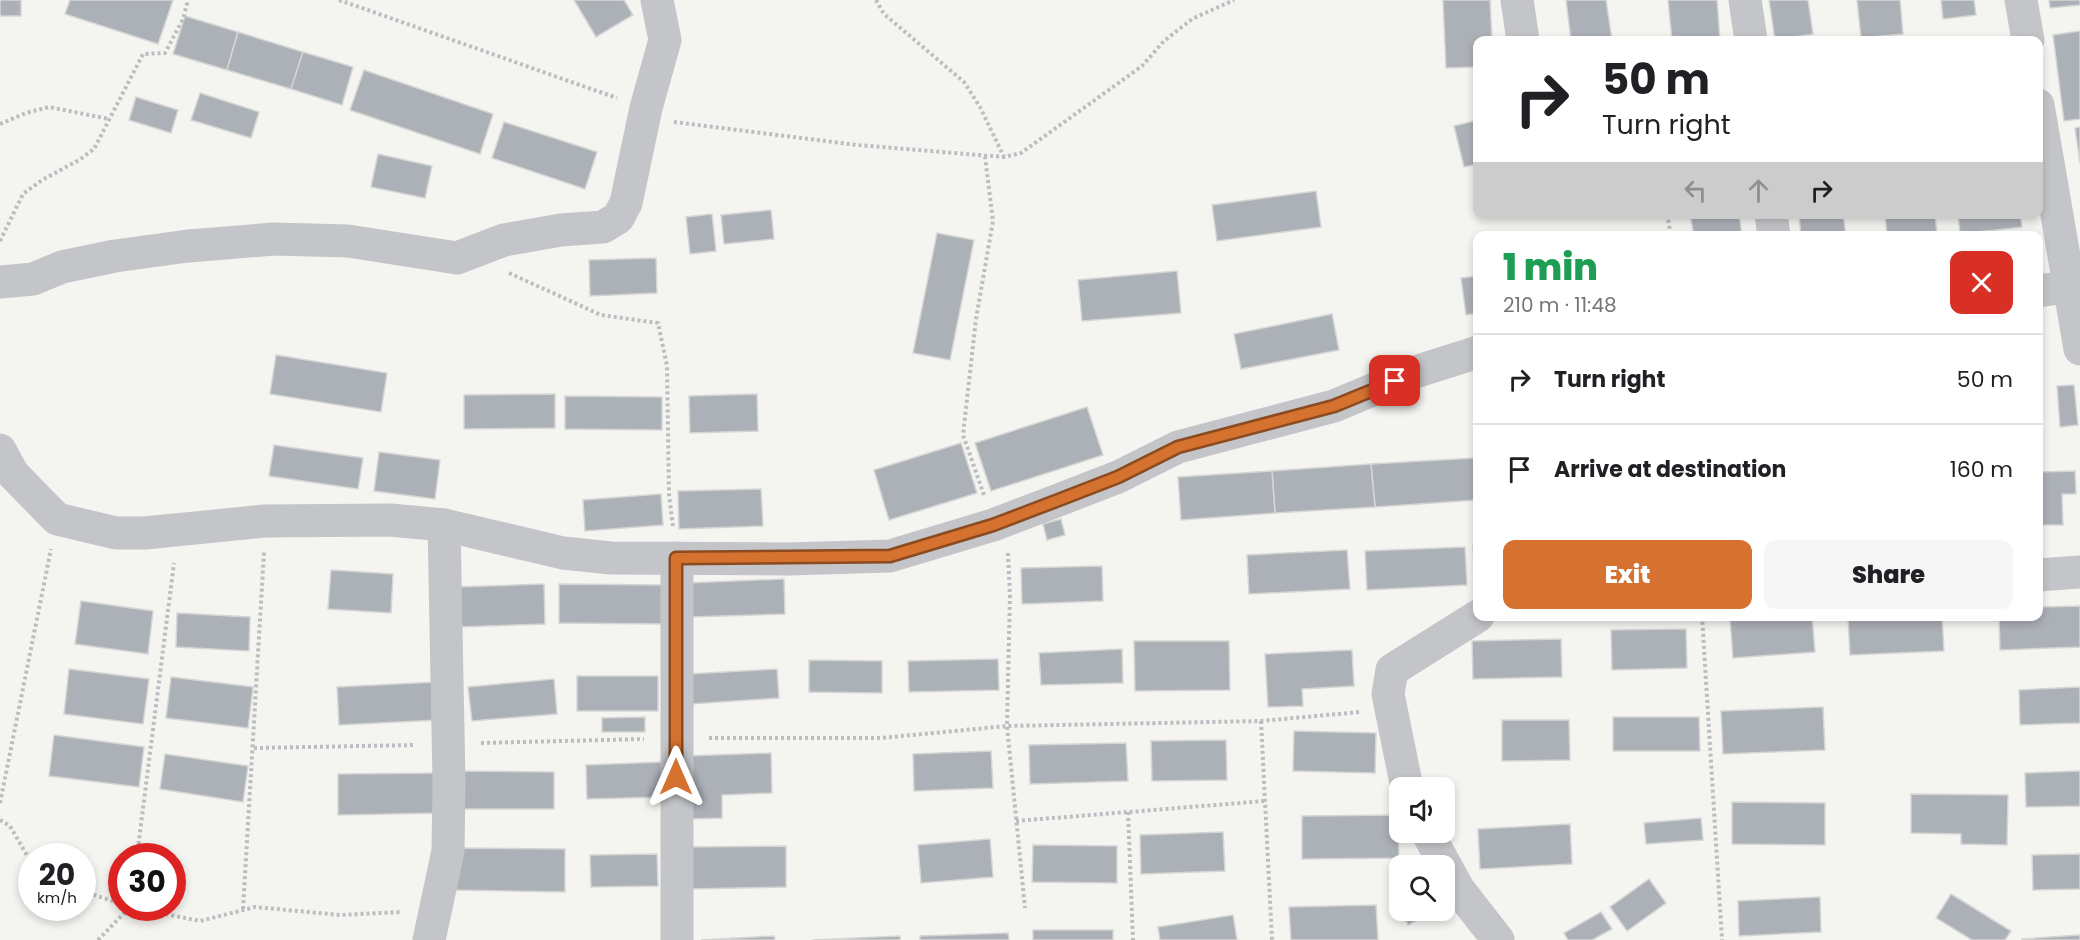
<!DOCTYPE html>
<meta charset="utf-8">
<style>
:root{--surface:#fff;--page:#f6f6f6;--text:#202124;--muted:#757577;--line:#e0e0e0;--accent:#d6722f}
body{margin:0;font-family:Poppins,sans-serif;background:var(--page);color:var(--text);height:100vh;display:flex;flex-direction:column;font-size:22px;white-space:nowrap}
*{box-sizing:border-box;margin:0}
p{font-size:20px;color:var(--muted)}
.icon{flex:none;width:33px;height:33px;fill:none;stroke:currentColor;stroke-width:2;stroke-linecap:round;stroke-linejoin:round}
.map{position:relative;flex:1;overflow:hidden}
.side{position:absolute;left:1473px;top:231px;width:570px;height:390px;display:flex;flex-direction:column;background:var(--surface);border-radius:12px;box-shadow:0 3px 9px #0003}
.side>*{flex:none}
.top-card{position:absolute;left:1473px;top:36px;width:570px;height:183px;border-radius:12px;box-shadow:0 3px 9px #0003;background:#fff;color:var(--text);overflow:hidden}
.tools{position:absolute;left:1389px;top:777px;display:grid;gap:12px}
.tools a{display:grid;place-items:center;width:66px;height:66px;border-radius:12px;background:var(--surface);box-shadow:0 3px 9px #0003;font-size:30px}
.speed{position:absolute;left:18px;top:843px;display:flex;gap:12px;font-size:30px;font-weight:700;text-align:center}
.speed>*{display:grid;place-content:center;width:78px;height:78px;border-radius:50%;background:var(--surface);box-shadow:0 3px 9px #0003;line-height:1}
.speed small{font-size:15px;font-weight:400}
.speed .limit{border:9px solid #d22;background:#fff;color:#111}
.pin{position:absolute;display:grid;place-items:center;width:51px;height:51px;color:#fff;margin:-26px;border-radius:12px;box-shadow:0 3px 9px #0006}
.me{position:absolute;width:66px;margin:-33px;rotate:0deg;stroke-linejoin:round;filter:drop-shadow(0 0 4px #0008)}
.turn{display:flex;align-items:center;gap:21px;height:126px;padding:0 30px;font-size:27px}
.turn .icon{width:78px;height:78px;stroke-width:2.5}
.turn b{display:block;font-size:42px;line-height:51px}
.lanes{display:flex;align-items:center;height:57px;padding:0 30px;background:#0003;justify-content:center;gap:30px;direction:ltr}
.lanes .off{opacity:.35}
.round{display:grid;place-items:center;flex:none;width:63px;height:63px;border-radius:12px;background:var(--page)}
.summary{display:flex;align-items:center;justify-content:space-between;height:102px;padding:0 30px}
h1{font-size:36px;font-weight:800;line-height:45px;color:#1e9e55}
.action{display:flex;gap:12px;margin-top:auto;padding:12px 30px}
.action a{flex:1;height:69px;border-radius:12px;background:var(--accent);color:#fff;font-size:24px;font-weight:800;line-height:69px;text-align:center}
.action a+a{background:var(--page);color:var(--text)}
ul{padding:0;list-style:none}
li{display:flex;align-items:center;gap:18px;height:90px;padding:0 30px;border-top:2px solid var(--line)}
li div{flex:1}
li b{display:block;font-size:22px}
li em{font-style:normal}
.map>svg:first-child{display:block}
</style>
<div class="map">
<svg width="2080" height="940" viewBox="0 0 2080 940">
<rect width="100%" height="100%" fill="#f4f5f1"/>
<g fill="#acb0b7" stroke="#d5d6d4" stroke-width="1.5">
<rect x="0" y="0" width="21" height="16"/>
<polygon points="70,0 173,0 158,44 65,14"/>
<polygon points="574,0 624,0 633,15 596,37"/>
<polygon points="1443,0 1490,0 1492,40 1478,40 1478,67 1446,68"/>
<polygon points="1566,0 1606,0 1612,40 1571,40"/>
<polygon points="1668,0 1717,0 1720,40 1672,40"/>
<polygon points="1769,0 1808,0 1813,34 1775,40"/>
<polygon points="1857,0 1900,0 1903,34 1861,38"/>
<polygon points="1941,0 1974,0 1976,15 1943,19"/>
<polygon points="2049,0 2080,0 2080,5 2050,8"/>
<polygon points="185,16 238,32 227,70 173,54"/>
<polygon points="2080,31 2080,119 2064,121 2053,35"/>
<polygon points="238,32 303,52 291,89 227,70"/>
<polygon points="303,52 353,67 342,105 291,89"/>
<polygon points="364,70 493,114 480,154 350,110"/>
<polygon points="200,93 259,112 251,138 191,120"/>
<polygon points="136,97 178,110 171,133 129,120"/>
<polygon points="1478,120 1478,164 1464,167 1454,126"/>
<polygon points="504,122 597,152 585,189 492,158"/>
<polygon points="2080,127 2080,163 2075,128"/>
<polygon points="378,154 432,166 425,198 371,187"/>
<polygon points="1316,191 1321,227 1217,241 1212,205"/>
<polygon points="771,210 774,239 724,244 721,215"/>
<polygon points="712,214 716,251 690,254 686,217"/>
<polygon points="1690,214 1739,214 1742,236 1694,236"/>
<polygon points="1799,214 1843,214 1846,236 1801,236"/>
<polygon points="1885,214 1935,214 1937,236 1887,236"/>
<polygon points="1958,214 2020,214 2022,227 1960,234"/>
<polygon points="937,233 974,240 950,360 913,353"/>
<polygon points="656,258 657,293 590,296 589,260"/>
<polygon points="1177,271 1181,313 1082,321 1078,280"/>
<polygon points="1478,276 1478,313 1466,315 1461,278"/>
<polygon points="1332,314 1339,350 1241,369 1234,334"/>
<polygon points="276,355 387,373 381,412 270,394"/>
<polygon points="2074,385 2078,425 2060,427 2057,386"/>
<polygon points="555,394 555,428 464,429 464,395"/>
<polygon points="757,394 758,431 690,433 689,396"/>
<polygon points="565,396 662,397 662,430 565,429"/>
<polygon points="1087,407 1103,455 991,491 975,443"/>
<polygon points="961,443 977,493 889,520 874,470"/>
<polygon points="274,445 363,458 358,489 269,476"/>
<polygon points="379,452 440,460 435,499 374,491"/>
<polygon points="1475,458 1477,500 1375,507 1371,464"/>
<polygon points="1371,464 1375,507 1275,513 1272,471"/>
<polygon points="1272,471 1275,513 1181,520 1178,477"/>
<polygon points="2075,471 2076,494 2062,494 2063,525 2038,525 2038,472"/>
<polygon points="761,489 763,526 679,529 678,491"/>
<polygon points="661,494 663,525 585,531 583,500"/>
<polygon points="1061,519 1065,535 1047,540 1043,524"/>
<polygon points="1473,545 1478,545 1478,585 1475,585"/>
<polygon points="1465,547 1467,585 1367,590 1365,551"/>
<polygon points="1347,550 1350,589 1249,594 1247,555"/>
<polygon points="1102,566 1103,601 1022,604 1021,568"/>
<polygon points="331,570 393,574 391,613 328,609"/>
<polygon points="784,579 785,614 688,617 687,583"/>
<polygon points="544,584 545,624 457,627 455,587"/>
<polygon points="559,584 665,585 664,624 559,623"/>
<polygon points="81,601 153,611 148,654 75,644"/>
<polygon points="2080,606 2080,647 2000,650 1999,616 2038,616 2038,607"/>
<polygon points="177,613 250,617 249,651 176,647"/>
<polygon points="1767,616 1812,616 1815,652 1733,658 1730,619"/>
<polygon points="1876,616 1942,616 1944,651 1850,655 1848,618"/>
<polygon points="1686,629 1687,668 1612,670 1611,630"/>
<polygon points="1561,639 1562,677 1473,679 1472,641"/>
<polygon points="1134,641 1229,641 1230,690 1135,691"/>
<polygon points="1122,649 1123,683 1041,685 1039,653"/>
<polygon points="1352,650 1354,686 1302,689 1303,706 1268,707 1265,654"/>
<polygon points="998,659 999,690 909,692 908,661"/>
<polygon points="809,660 882,661 882,693 809,692"/>
<polygon points="69,669 149,679 143,724 64,714"/>
<polygon points="777,669 779,698 691,704 689,674"/>
<rect x="577" y="676" width="81" height="35"/>
<polygon points="171,677 253,687 248,728 166,718"/>
<polygon points="554,679 557,714 472,721 468,687"/>
<polygon points="436,682 438,720 339,725 337,687"/>
<polygon points="2080,687 2080,723 2020,725 2019,690"/>
<polygon points="1823,707 1825,750 1723,754 1721,711"/>
<polygon points="645,717 645,732 602,732 602,718"/>
<polygon points="1613,717 1699,717 1700,751 1613,751"/>
<polygon points="1502,720 1569,720 1570,760 1502,761"/>
<polygon points="1294,731 1376,733 1375,773 1293,771"/>
<polygon points="54,735 144,747 139,787 49,776"/>
<polygon points="1226,740 1227,780 1152,781 1151,741"/>
<polygon points="1126,743 1128,781 1030,784 1029,745"/>
<polygon points="991,751 993,788 914,791 913,754"/>
<polygon points="771,753 772,793 722,795 722,818 688,819 685,756"/>
<polygon points="165,754 248,766 243,802 160,789"/>
<polygon points="663,762 664,797 587,799 586,765"/>
<polygon points="454,771 554,772 554,809 454,809"/>
<polygon points="2080,771 2080,806 2026,807 2025,773"/>
<polygon points="441,773 442,813 338,815 338,774"/>
<polygon points="1911,794 2008,795 2007,845 1961,844 1961,834 1911,833"/>
<polygon points="1732,802 1825,803 1825,845 1732,844"/>
<polygon points="1398,815 1399,858 1302,859 1302,816"/>
<polygon points="1701,818 1703,840 1646,844 1644,823"/>
<polygon points="1570,824 1572,864 1480,869 1478,829"/>
<polygon points="1223,832 1225,871 1141,874 1140,835"/>
<polygon points="990,839 993,877 921,883 918,845"/>
<polygon points="1033,845 1117,846 1117,883 1032,882"/>
<polygon points="786,846 786,887 689,889 688,847"/>
<polygon points="457,848 565,849 565,892 456,890"/>
<polygon points="657,854 658,886 591,887 590,855"/>
<polygon points="2080,854 2080,889 2033,890 2032,855"/>
<polygon points="1649,879 1666,903 1627,931 1610,907"/>
<polygon points="1951,894 2011,931 2005,940 1972,940 1936,918"/>
<polygon points="1820,897 1821,932 1739,936 1738,901"/>
<polygon points="1376,905 1378,940 1291,940 1289,907"/>
<polygon points="1401,910 1437,910 1408,925"/>
<polygon points="1601,912 1612,929 1592,940 1568,940 1564,933"/>
<polygon points="1233,915 1237,940 1160,940 1158,927"/>
<rect x="1033" y="930" width="80" height="10"/>
<polygon points="1008,933 1009,940 920,940 920,936"/>
<polygon points="2080,935 2080,940 2022,940 2022,939"/>
<polygon points="774,936 775,940 701,940"/>
<polygon points="900,936 900,940 812,940"/>
</g>
<g fill="none" stroke-linecap="round" stroke-linejoin="round">
<g stroke="#bcbdc0" stroke-width="4" stroke-dasharray="3 3" stroke-linecap="butt">
<polyline points="339,0 617,98"/>
<polyline points="876,0 884,14 964,82 980,107 1004,157"/>
<polyline points="674,122 857,145 1004,157 1021,153 1142,66 1164,41 1192,19 1234,0"/>
<polyline points="0,124 26,113 49,107 109,119"/>
<polyline points="1667,214 1671,236"/>
<polyline points="0,241 23,194 42,180 79,160 94,149 143,54 165,53 183,19 188,0"/>
<polyline points="509,273 601,315 658,323 667,366 669,494 673,528"/>
<polyline points="984,495 963,435 976,319 993,221 985,157"/>
<polyline points="1008,553 1010,595 1007,726 1025,908"/>
<polyline points="1702,616 1722,940"/>
<polyline points="1261,721 1272,940"/>
<polyline points="709,738 881,738 1007,726 1261,721 1360,712"/>
<polyline points="481,743 644,739"/>
<polyline points="254,748 416,745"/>
<polyline points="0,803 51,549"/>
<polyline points="1128,812 1133,940"/>
<polyline points="0,820 10,826 32,864"/>
<polyline points="1016,821 1265,801"/>
<polyline points="137,856 174,563"/>
<polyline points="82,891 122,904"/>
<polyline points="136,908 200,921 255,907 340,915 401,912"/>
<polyline points="243,909 264,552"/>
<polyline points="98,940 129,908"/>
</g>
<g stroke="#c3c5c9" stroke-width="33">
<polyline points="1517,0 1523,40"/>
<polyline points="1745,0 1751,40"/>
<polyline points="2021,0 2028,40"/>
<polyline points="2038,105 2080,349"/>
<polyline points="1771,214 1774,236"/>
<polyline points="0,282 33,279 62,267 115,256 188,246 274,239 348,241 457,258 504,240 561,230 603,227 618,218 626,203 646,108 665,40 657,0"/>
<polyline points="2038,291 2080,285"/>
<polyline points="0,450 13,474 57,519 116,533 145,533 265,521 390,520 444,525 563,553 611,558 788,559 890,556 993,525 1056,501 1118,477 1178,447 1334,406 1415,372 1478,352"/>
<polyline points="677,558 677,940"/>
<polyline points="2038,575 2080,572"/>
<polyline points="1407,788 1388,694 1392,670 1478,616"/>
<polyline points="1427,832 1459,890 1498,940"/>
<polyline points="429,940 448,851 449,782 444,525"/>
</g>
</g>
<g fill="none" stroke-linecap="round" stroke-linejoin="round">
<g stroke="#8b4a1f" stroke-width="15">
<polyline id="route" points="676,777 676,558 890,556 993,525 1056,501 1118,477 1178,447 1334,406 1395,381"/>
</g>
<use href="#route" stroke="#d6722f" stroke-width="10"/>
</g>
</svg>
<div class="tools">
<a><svg class="icon" aria-label="sound" viewBox="0 0 24 24"><path d="M4 9h4l5-4v14l-5-4H4zM17 9q2 3 0 6"/></svg></a>
<a><svg class="icon" aria-label="search" viewBox="0 0 24 24"><circle cx="10" cy="10" r="6"/><path d="M15 15l6 6"/></svg></a>
</div>
<div class="speed"><div>20<small>km/h</small></div><div class="limit">30</div></div>
<div class="pin" style="left:1395px;top:381px;background:#d93025"><svg class="icon" aria-label="arrive" viewBox="0 0 24 24"><path d="M6 21V4h12l-3 4 3 4H6"/></svg></div>
<svg class="me" style="left:676px;top:777px" viewBox="-20 -20 40 40"><path d="M0-17L14 15 0 8-14 15z" fill="#d6722f" stroke="#fff" stroke-width="4"/></svg>
<div class="top-card">
<div class="turn"><svg class="icon" aria-label="right" viewBox="0 0 24 24"><path d="M7 20v-9h11M14 6l5 5-5 5"/></svg><div><b>50 m</b>Turn right</div></div>
<div class="lanes"><svg class="icon off" aria-label="left" viewBox="0 0 24 24"><path d="M17 20v-9H6M10 6l-5 5 5 5"/></svg><svg class="icon off" aria-label="ahead" viewBox="0 0 24 24"><path d="M12 20V5M6 11l6-6 6 6"/></svg><svg class="icon" aria-label="right" viewBox="0 0 24 24"><path d="M7 20v-9h11M14 6l5 5-5 5"/></svg></div>
</div>
<section class="side">
<div class="summary"><div><h1>1 min</h1><p>210 m · 11:48</p></div><a class="round" style="background:#d93025;color:#fff"><svg class="icon" aria-label="close" viewBox="0 0 24 24"><path d="M6 6l12 12M18 6L6 18"/></svg></a></div>
<ul>
<li><svg class="icon" aria-label="right" viewBox="0 0 24 24"><path d="M7 20v-9h11M14 6l5 5-5 5"/></svg><div><b>Turn right</b></div><em>50 m</em></li>
<li><svg class="icon" aria-label="arrive" viewBox="0 0 24 24"><path d="M6 21V4h12l-3 4 3 4H6"/></svg><div><b>Arrive at destination</b></div><em>160 m</em></li>
</ul>
<div class="action"><a>Exit</a><a>Share</a></div>
</section>
</div>
